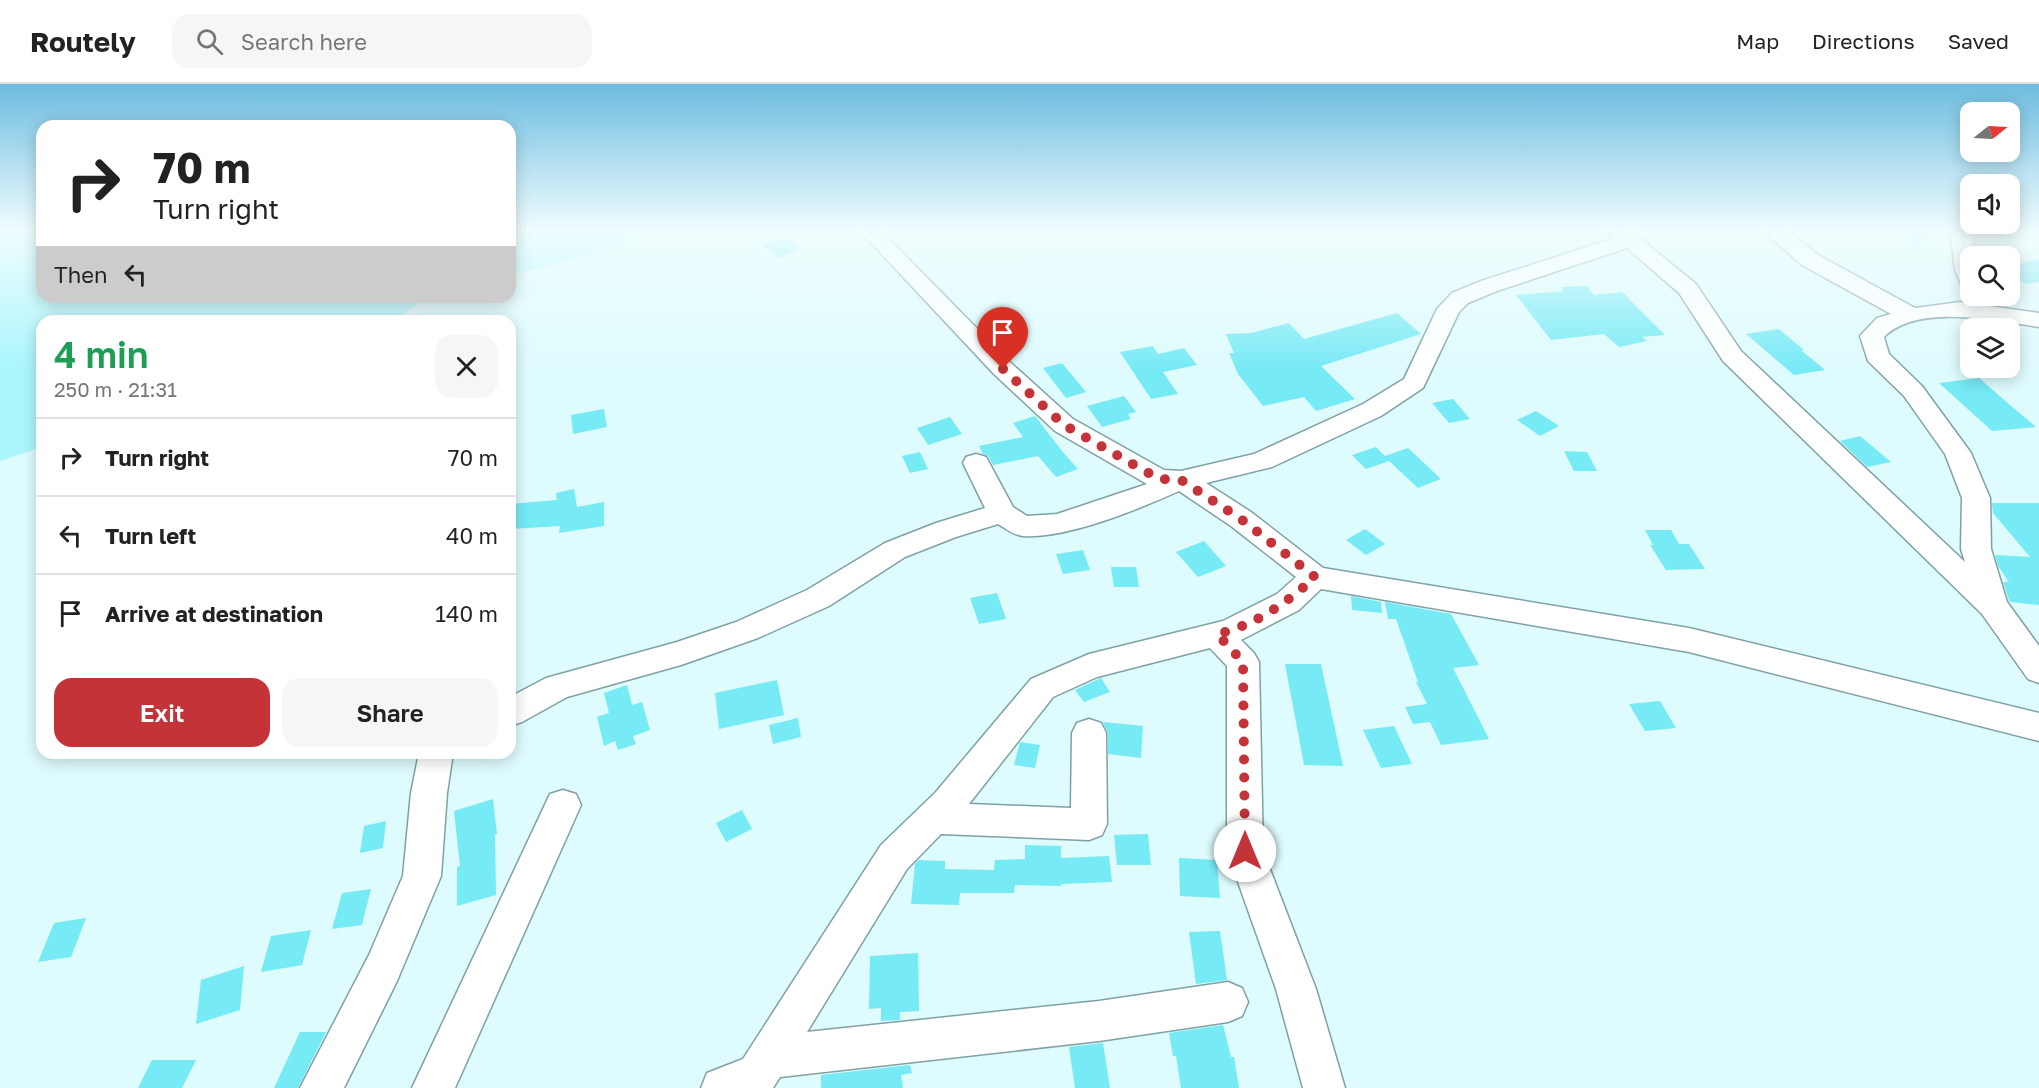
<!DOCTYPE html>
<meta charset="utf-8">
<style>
:root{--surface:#fff;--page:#f6f6f6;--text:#222;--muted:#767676;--line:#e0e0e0;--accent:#c33338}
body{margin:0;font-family:"Golos Text",sans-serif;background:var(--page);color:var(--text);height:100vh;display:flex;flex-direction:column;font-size:22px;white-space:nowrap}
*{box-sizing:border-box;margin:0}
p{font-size:20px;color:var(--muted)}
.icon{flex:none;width:33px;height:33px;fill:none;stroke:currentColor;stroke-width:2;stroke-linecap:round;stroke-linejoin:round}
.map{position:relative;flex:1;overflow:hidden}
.panel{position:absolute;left:36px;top:231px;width:480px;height:444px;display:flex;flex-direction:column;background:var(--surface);border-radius:18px;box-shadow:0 3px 15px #0003}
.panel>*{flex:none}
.hud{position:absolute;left:36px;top:36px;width:480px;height:183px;border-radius:18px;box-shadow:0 3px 15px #0003;background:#fff;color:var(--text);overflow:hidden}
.needle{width:39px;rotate:72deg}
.buttons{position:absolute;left:1960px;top:18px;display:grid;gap:12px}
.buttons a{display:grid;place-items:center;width:60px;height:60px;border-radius:12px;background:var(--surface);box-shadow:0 3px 15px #0003;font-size:30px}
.pin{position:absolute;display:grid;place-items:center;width:51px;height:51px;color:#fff;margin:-62px -26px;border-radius:50% 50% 50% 0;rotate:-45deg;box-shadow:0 0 6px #0007}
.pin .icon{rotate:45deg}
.me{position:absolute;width:66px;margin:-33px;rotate:0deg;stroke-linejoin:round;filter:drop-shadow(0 0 4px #0008)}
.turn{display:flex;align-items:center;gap:21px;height:126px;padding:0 18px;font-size:27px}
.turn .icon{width:78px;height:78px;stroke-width:2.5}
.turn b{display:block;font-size:42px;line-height:51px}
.then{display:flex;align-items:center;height:57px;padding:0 18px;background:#0003;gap:12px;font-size:22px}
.round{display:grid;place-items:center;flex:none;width:63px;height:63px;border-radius:18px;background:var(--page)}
.headline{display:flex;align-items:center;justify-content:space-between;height:102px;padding:0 18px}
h1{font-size:36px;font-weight:600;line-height:45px;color:#1e9e55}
.primary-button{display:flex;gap:12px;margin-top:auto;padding:12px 18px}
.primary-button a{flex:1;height:69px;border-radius:18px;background:var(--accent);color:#fff;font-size:24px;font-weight:600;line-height:69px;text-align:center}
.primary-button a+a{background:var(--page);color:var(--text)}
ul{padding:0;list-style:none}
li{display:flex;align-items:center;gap:18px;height:78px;padding:0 18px;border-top:2px solid var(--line)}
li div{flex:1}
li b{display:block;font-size:22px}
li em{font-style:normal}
header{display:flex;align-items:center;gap:36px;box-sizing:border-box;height:84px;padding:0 30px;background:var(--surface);border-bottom:2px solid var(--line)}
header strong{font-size:28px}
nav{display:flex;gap:33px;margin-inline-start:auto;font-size:21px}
.search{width:420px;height:54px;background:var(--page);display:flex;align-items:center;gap:15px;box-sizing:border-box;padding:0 21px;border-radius:18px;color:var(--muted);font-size:22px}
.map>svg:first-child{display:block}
</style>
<header>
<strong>Routely</strong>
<div class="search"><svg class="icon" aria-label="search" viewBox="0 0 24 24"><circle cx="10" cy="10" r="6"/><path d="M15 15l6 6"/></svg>Search here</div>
<nav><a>Map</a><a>Directions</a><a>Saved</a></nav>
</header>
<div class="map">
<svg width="2039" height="1004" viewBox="0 0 2039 1004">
<rect width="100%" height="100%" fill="#defbfd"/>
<g fill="#aaf6fd">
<polygon points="0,146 42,146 42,213 431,213 424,215 393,237 42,237 42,363 0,377"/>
<polygon points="510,146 643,146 621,163 510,192"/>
<polygon points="1883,146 1935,146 1920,161"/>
</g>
<g fill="#76eaf5">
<polygon points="785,152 801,165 778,174 762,161"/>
<polygon points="2039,175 2039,198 2028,200 2010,193 2010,182"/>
<polygon points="1587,202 1594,211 1622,208 1665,251 1642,253 1647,257 1619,263 1604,250 1551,256 1516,211 1564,207 1561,203"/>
<polygon points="1397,229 1421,250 1321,282 1355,315 1316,327 1304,313 1263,322 1238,290 1229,269 1234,269 1226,250 1251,249 1289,239 1304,255"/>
<polygon points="1779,245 1804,266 1801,266 1825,286 1794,291 1746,250"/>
<polygon points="1153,262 1158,270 1184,264 1197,281 1163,288 1178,310 1151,315 1120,268"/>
<polygon points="1062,279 1086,308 1066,314 1043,284"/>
<polygon points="1979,294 2010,321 2036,343 1992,347 1939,299"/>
<polygon points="1124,312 1136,328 1128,330 1131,335 1102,343 1087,322"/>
<polygon points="1453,315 1470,335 1449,339 1432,319"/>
<polygon points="604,325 607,343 573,350 571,331"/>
<polygon points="1536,327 1559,342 1540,352 1517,336"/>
<polygon points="1035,332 1062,367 1078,385 1056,393 1038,372 993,381 988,372 983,370 979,362 1023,353 1013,339"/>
<polygon points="950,333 962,350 928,361 917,344"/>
<polygon points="1860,352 1891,378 1867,383 1840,357"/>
<polygon points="1376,363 1385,372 1408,364 1441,395 1418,404 1389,377 1366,385 1352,371"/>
<polygon points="1564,367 1587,368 1597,387 1574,387"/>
<polygon points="920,368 928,385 910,389 902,372"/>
<polygon points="574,405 577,423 604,418 604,442 559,449 560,442 510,445 510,420 557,416 556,409"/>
<polygon points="1992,419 2039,419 2039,521 2010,518 2009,516 2003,498 2009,498 1998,482 1995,471 2030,473 1993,429"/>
<polygon points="1365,445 1385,460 1366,471 1346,456"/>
<polygon points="1645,446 1671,446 1679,460 1689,460 1705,485 1666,486 1650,461 1653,461"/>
<polygon points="1204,457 1226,482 1198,493 1176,468"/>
<polygon points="1083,466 1090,486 1063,490 1056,470"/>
<polygon points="1111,483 1136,483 1139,503 1114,503"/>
<polygon points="997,509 1006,535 979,540 970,514"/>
<polygon points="1351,512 1381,518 1382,529 1352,526"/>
<polygon points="1385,518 1451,530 1479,581 1453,584 1489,655 1441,661 1430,638 1413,640 1405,623 1427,620 1416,598 1418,598 1396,535 1388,535"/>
<polygon points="1285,580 1321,580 1343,682 1304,681"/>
<polygon points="1101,594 1110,608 1084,618 1075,606"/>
<polygon points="777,596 784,631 719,645 715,609"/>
<polygon points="627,601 632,621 642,618 650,646 633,652 636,660 618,666 615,657 604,662 597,633 609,629 604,609"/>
<polygon points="1660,617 1676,644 1645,647 1629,620"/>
<polygon points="798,634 801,653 773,660 769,641"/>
<polygon points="1103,638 1143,642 1141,674 1108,670 1108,649"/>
<polygon points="1394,642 1412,680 1381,684 1363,646"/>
<polygon points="1020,658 1040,661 1035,684 1014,681"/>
<polygon points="493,715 497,750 495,751 496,811 457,822 457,783 460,782 454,727"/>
<polygon points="742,726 752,745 726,758 716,739"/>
<polygon points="386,737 383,764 360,769 364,742"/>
<polygon points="1148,750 1151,781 1117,781 1114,751"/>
<polygon points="1025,761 1061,762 1061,774 1109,772 1112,798 1061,800 1061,802 1015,801 1014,809 960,809 959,821 911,820 915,780 919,776 945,777 945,785 994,786 995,776 1025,775"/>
<polygon points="1179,774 1217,776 1220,814 1180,812"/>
<polygon points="371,805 362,841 332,845 342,809"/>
<polygon points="86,834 71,873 38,878 54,839"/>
<polygon points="311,846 302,881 261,888 271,852"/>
<polygon points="1220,847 1227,896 1196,900 1189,848"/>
<polygon points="918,869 919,927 900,928 900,936 881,937 881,924 869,925 870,872"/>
<polygon points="244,882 240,926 196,940 201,896"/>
<polygon points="1223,941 1231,973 1234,973 1239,1004 1181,1004 1176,972 1173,972 1169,949"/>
<polygon points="300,948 326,948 298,1004 274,1004"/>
<polygon points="1103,959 1110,1004 1075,1004 1069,963"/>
<polygon points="152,976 196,976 182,1004 138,1004"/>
<polygon points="910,981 912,989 901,991 903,1004 821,1004 821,991"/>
</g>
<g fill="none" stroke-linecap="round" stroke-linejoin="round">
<g stroke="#7fa1a5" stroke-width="3">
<g id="minor">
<path d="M 859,146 L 880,146 L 1012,280 L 1073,335 L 1164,386 L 1181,387 L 1254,370 L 1363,320 L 1404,295 L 1437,225 L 1452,209 L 1481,197 L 1615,154 L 1608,146 L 1630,146 L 1696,200 L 1741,267 L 1965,478 L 1961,465 L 1962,414 L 1945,370 L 1904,312 L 1868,277 L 1860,252 L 1877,234 L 1891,230 L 1802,181 L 1762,146 L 1786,146 L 1818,171 L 1915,224 L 1960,218 L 2039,229 L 2039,243 C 1996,237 1918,219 1884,253 L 1889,270 L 1922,302 L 1971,369 L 1990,414 L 1991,465 L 2007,518 L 2039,562 L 2039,599 L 2028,595 L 1982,530 L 1723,277 L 1679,209 L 1627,164 L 1497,207 L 1468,219 L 1459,228 L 1423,304 L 1381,332 L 1272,383 L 1206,399 L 1251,428 L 1323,484 L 1689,544 L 2039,629 L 2039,657 L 1689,568 L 1321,505 L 1299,526 L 1241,556 L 1254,569 L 1259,578 L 1263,767 L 1316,905 L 1345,1004 L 1303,1004 L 1276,905 L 1227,767 L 1227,582 L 1210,564 L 1097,593 L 1053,613 L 969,720 L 1071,724 L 1072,649 L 1077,639 L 1089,635 L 1101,639 L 1106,649 L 1107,740 L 1102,751 L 1089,756 L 941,750 L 907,785 L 807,948 L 1099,917 L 1228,898 L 1242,904 L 1248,918 L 1242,932 L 1228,938 L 1099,957 L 780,993 L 773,1004 L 701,1004 L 707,989 L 743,975 L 881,761 L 935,709 L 1031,595 L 1089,570 L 1223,537 L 1277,510 L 1296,493 L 1231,442 L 1179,407 C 1139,425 1066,455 1023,452 C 1014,451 1006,445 998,440 L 956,453 L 905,473 L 829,522 L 758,554 L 681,581 L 567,613 L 522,638 L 510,642 L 510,613 L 546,594 L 677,558 L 736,538 L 807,506 L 885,459 L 936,439 L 985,424 L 963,379 L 966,373 L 976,370 L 986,373 L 1013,423 L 1027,432 L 1057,430 L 1147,400 L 1055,347 L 994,290 Z"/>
<polygon points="1950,146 1972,146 1975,172 1971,172 1971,207 1963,205 1955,186"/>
<polygon points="419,669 453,669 447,709 441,792 397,897 344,1004 300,1004 369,871 403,792 411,709"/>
<polygon points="563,706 576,710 581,721 455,1004 412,1004 550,710"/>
</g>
</g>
<use href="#minor" fill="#fff" fill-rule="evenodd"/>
</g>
<linearGradient id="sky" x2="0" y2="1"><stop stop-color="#6cbce0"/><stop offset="0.51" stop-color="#f0fdfe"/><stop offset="1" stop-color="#f0fdfe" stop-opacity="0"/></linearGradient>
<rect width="2039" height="286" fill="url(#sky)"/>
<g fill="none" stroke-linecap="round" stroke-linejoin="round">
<path stroke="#c33338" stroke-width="10" stroke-dasharray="0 18" d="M 1003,285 L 1064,341 L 1159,395 L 1181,396 L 1241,435 L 1315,493 C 1288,518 1254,542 1217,550 L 1243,578 L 1245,767"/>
</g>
</svg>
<div class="buttons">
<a><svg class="needle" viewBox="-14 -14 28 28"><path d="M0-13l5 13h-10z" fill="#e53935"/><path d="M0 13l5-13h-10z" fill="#767676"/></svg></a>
<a><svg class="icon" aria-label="sound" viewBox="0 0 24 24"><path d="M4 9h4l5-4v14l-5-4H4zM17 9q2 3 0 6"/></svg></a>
<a><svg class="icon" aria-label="search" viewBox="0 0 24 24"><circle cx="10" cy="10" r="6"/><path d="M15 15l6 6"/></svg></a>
<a><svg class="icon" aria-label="layers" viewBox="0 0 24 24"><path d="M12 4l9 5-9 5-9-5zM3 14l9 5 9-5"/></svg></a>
</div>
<div class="pin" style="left:1003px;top:285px;background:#d93025"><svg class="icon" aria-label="arrive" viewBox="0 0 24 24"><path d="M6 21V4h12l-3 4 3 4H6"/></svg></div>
<svg class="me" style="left:1245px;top:767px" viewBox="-20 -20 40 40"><circle r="19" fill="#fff"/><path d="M0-13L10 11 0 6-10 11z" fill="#c33338"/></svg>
<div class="hud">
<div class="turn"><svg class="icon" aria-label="right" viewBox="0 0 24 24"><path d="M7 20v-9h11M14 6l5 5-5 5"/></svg><div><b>70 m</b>Turn right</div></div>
<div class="then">Then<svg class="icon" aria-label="left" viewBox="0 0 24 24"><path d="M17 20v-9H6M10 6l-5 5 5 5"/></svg></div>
</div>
<section class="panel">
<div class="headline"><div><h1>4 min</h1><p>250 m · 21:31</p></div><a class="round"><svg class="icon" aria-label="close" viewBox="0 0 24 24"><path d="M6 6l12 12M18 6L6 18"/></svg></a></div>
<ul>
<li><svg class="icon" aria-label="right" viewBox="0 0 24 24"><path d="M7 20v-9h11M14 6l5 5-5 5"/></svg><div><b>Turn right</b></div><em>70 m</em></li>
<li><svg class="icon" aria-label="left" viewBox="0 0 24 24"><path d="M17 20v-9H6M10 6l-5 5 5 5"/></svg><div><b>Turn left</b></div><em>40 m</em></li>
<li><svg class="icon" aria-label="arrive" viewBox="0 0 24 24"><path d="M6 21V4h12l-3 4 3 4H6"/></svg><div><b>Arrive at destination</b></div><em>140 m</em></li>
</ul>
<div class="primary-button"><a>Exit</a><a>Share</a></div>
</section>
</div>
